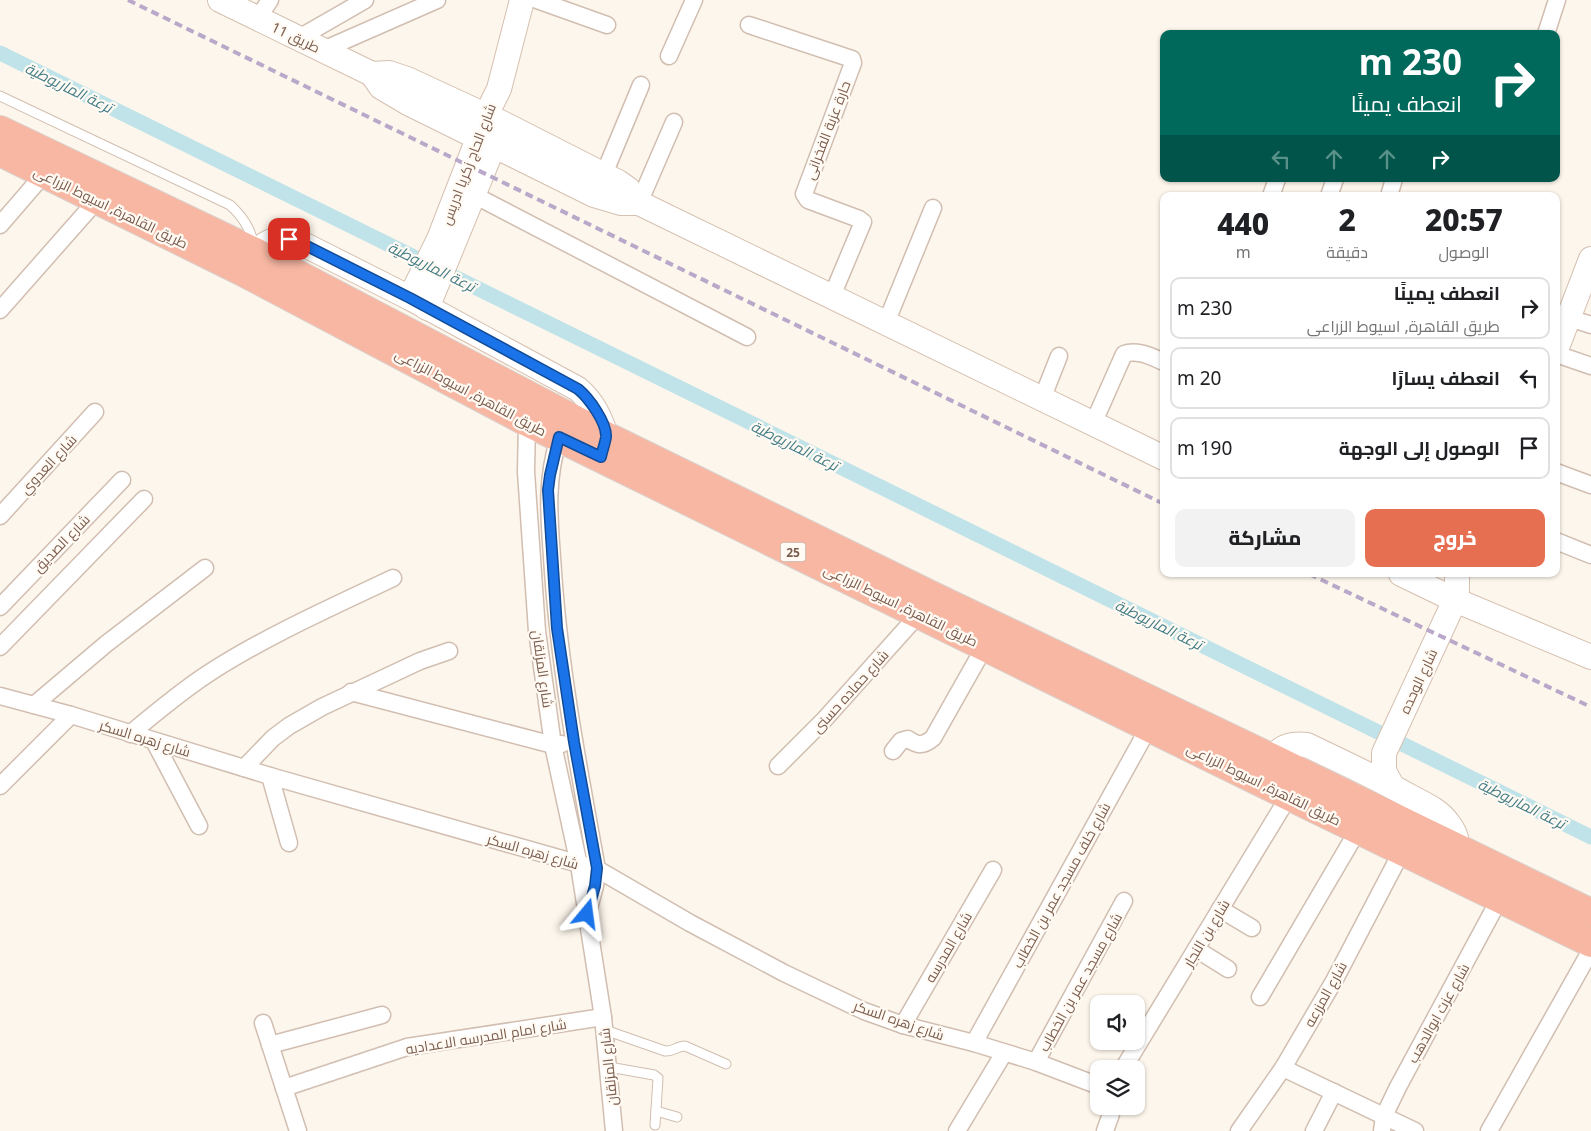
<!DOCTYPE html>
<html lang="ar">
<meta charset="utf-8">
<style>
:root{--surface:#fff;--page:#f2f2f2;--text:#202124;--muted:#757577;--line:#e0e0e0;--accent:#e76f51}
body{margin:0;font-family:"Noto Sans",Cairo,sans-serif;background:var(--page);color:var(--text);direction:rtl;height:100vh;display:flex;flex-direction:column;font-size:19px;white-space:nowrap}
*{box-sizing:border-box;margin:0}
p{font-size:16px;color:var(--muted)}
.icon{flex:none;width:28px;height:28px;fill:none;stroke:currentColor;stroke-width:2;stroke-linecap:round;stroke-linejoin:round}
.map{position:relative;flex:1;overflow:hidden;direction:ltr}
.side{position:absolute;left:1160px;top:192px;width:400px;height:385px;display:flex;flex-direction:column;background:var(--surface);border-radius:10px;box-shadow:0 1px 4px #0004;direction:rtl}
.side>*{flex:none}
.banner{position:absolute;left:1160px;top:30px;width:400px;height:152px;border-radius:10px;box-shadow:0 1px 4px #0004;direction:rtl;background:#00695c;color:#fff;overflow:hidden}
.controls{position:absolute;left:1090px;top:995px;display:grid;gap:10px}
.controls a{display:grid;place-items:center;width:55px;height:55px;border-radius:10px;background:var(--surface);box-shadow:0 1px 4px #0004;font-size:25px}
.pin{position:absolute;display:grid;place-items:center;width:42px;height:42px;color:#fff;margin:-21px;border-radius:10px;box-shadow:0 2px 8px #0006}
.me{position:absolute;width:55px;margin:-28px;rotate:16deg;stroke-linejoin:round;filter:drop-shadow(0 0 4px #0008)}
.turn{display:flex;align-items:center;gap:18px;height:105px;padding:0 15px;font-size:22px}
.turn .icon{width:65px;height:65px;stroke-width:2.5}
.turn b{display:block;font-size:35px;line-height:42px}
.lanes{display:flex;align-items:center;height:48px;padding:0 15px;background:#0003;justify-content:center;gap:25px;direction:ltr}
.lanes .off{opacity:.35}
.eta{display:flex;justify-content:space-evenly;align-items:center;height:85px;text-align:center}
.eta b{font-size:30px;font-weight:800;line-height:35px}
.cta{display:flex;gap:10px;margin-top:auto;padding:10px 15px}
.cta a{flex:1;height:58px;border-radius:10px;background:var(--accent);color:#fff;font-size:20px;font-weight:800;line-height:58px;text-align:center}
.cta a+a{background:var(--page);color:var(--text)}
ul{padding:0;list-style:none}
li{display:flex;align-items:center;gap:15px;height:62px;margin:0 10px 8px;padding:0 5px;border:2px solid var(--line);border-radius:10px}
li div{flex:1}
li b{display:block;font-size:19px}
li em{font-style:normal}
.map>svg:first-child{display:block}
</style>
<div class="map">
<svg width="1591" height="1131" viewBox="0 0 1591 1131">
<rect width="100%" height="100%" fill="#fdf6ec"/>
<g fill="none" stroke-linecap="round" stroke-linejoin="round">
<polyline stroke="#bfe3e8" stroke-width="15" points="0,53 1591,837"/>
<g stroke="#d1beb0" stroke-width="11">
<g id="lane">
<path d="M 0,96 L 230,205 C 243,217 250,228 254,245"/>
<path d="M 605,1030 L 665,1051 C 673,1052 677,1046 685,1046 L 726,1064"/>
<polyline points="609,1067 654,1075 658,1078 655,1125"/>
<polyline points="656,1111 677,1117"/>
</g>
</g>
<g stroke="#d1beb0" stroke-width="19">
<g id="street">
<polyline points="537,0 607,25"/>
<polyline points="258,18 270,0"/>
<polyline points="749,25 852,59 853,63 804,194 808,200 859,219 863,222 832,296"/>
<polyline points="1546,34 1557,0"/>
<polyline points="299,38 365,0"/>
<polyline points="323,50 437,0"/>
<polyline points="669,56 694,0"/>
<polyline points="604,174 641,85"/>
<polyline points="474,195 747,337"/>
<polyline points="1271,196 1277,179"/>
<polyline points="1329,196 1335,179"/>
<polyline points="1389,196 1394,179"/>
<polyline points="639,203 674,122"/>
<polyline points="0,225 44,174"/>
<polyline points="0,310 97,200"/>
<polyline points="1569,318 1591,325"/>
<polyline points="886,323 933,208"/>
<polyline points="1556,354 1591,366"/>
<polyline points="1042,399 1059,356"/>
<polyline points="527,422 526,472 537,631 553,745 579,865 603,1017 614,1131"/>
<path d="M 1093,424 L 1124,354 C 1137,349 1152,357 1164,362"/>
<path d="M 559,437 C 544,486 550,523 553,572 C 560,672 579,770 597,869 L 595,886 L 588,912"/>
<polyline points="1556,472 1591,485"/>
<polyline points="0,516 95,412"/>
<polyline points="1556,541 1591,555"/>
<polyline points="0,607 122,480"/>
<polyline points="0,647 144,499"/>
<polyline points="351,692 553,745 562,744"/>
<polyline points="0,696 71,715 270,776 597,869 690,923 784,973 864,1011 903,1025 974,1043 1036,1062 1099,1086"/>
<polyline points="34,705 106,644 205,568"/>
<path d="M 130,734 C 154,714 179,693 206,675 C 264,637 330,608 393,578"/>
<polyline points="154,741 199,826"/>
<path d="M 893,751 L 901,741 L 908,739 C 918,746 923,746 933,738 L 985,646"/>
<polyline points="778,766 823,721 919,614"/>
<polyline points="244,768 273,738 289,726 322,707 420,661 449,651"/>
<polyline points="270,776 289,843"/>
<polyline points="0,786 71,715"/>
<polyline points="1220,909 1252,928"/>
<polyline points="1196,949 1228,969"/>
<polyline points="1260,997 1358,830"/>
<polyline points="263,1023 298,1131"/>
<polyline points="903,1025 993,870"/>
<polyline points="974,1043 1149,727"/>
<polyline points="270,1045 382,1015"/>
<polyline points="1036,1062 1124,901"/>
<polyline points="1283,1068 1415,1131"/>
<polyline points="1123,1069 1289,796"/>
<polyline points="284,1088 407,1047 603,1017"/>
<polyline points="957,1131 1004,1053"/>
<polyline points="1105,1131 1111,1114 1111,1106"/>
<polyline points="1239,1131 1283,1068 1334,981 1402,851"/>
<polyline points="1314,1131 1334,1092"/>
<polyline points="1382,1131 1384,1116 1398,1087 1500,898"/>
<polyline points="1489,1131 1591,950"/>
</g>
</g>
<g stroke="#d6c0b0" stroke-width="26">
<g id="secondary">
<polyline points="220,0 372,74 389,73 407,79 502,123 618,182 628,189 639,203 1164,458"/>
<polyline points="372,74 381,87 408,103 594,195 621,203 639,203"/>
<path d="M 255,252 C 271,238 281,236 301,243 L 410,298 L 578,389 C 593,402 600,417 606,436"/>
<polyline points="410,298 439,239 491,105 499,89 522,0"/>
<polyline points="427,308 500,130"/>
<polyline points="1556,350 1591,259"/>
<polyline points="1401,574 1455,600 1591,657"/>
<path d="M 1264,773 C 1275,752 1282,742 1307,745 C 1342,762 1377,778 1411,797 C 1424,804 1439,810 1448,823 C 1459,837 1459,846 1451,861"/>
<polyline points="1392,786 1384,771 1384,753 1455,600 1457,591 1457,574"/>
</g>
</g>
<g stroke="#dad1cd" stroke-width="30">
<g id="highway">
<polyline points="0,130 255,252 606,436 935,597 1272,758 1591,913"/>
<polyline points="0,152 243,272 527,422 1260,782 1591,943"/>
</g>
</g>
<use href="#lane" stroke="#fff" stroke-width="9"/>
<use href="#street" stroke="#fff" stroke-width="16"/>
<use href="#secondary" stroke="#fff" stroke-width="24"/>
<use href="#highway" stroke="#f7b7a3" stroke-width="28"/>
<g stroke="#b9a8c9" stroke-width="4" stroke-dasharray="8 5" stroke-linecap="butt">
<polyline points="128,0 1164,504"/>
<polyline points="1309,574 1591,707"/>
</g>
</g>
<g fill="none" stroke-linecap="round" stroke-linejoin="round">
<g stroke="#114b97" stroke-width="12">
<path id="route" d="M 289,239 L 301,243 L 410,298 L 578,389 C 589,398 607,423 606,437 C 605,444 602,451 601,457 L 559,437 L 550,475 L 548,490 L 557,628 L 574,742 L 597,868 L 595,886 L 587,914"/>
</g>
<use href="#route" stroke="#1a73e8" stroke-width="9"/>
</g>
<g text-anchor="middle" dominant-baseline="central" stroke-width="4.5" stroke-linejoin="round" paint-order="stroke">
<rect fill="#fffaf3" stroke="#a28b7f" stroke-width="1" x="780.5" y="542.5" width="25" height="19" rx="4"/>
<g font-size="12" font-weight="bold" fill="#7a5c4d">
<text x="793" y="552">25</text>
</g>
<g font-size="14" fill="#7a5c4d" stroke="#fffaf3">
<text transform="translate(296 37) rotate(26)">طريق 11</text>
<text transform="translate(827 130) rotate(-69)">حارة عزبة الفخرانى</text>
<text transform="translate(468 164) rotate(-69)">شارع الحاج زكريا ادريس</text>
<text transform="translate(111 207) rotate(26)">طريق القاهرة, اسيوط الزراعى</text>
<text transform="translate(471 392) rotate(28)">طريق القاهرة, اسيوط الزراعى</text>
<text transform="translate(48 464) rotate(-47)">شارع العدوي</text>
<text transform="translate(61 543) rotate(-46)">شارع الصديق</text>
<text transform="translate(901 605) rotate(26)">طريق القاهرة, اسيوط الزراعى</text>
<text transform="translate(543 669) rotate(82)">شارع المزلقان</text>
<text transform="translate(1418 681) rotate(-65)">شارع الوحده</text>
<text transform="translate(850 691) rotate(-48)">شارع حماده حسنى</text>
<text transform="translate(145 738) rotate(17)">شارع زهره السكر</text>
<text transform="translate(1264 784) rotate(26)">طريق القاهرة, اسيوط الزراعى</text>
<text transform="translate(533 851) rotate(16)">شارع زهره السكر</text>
<text transform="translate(1061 885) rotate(-61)">شارع خلف مسجد عمر بن الخطاب</text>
<text transform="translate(1206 933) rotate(-59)">شارع بن النجار</text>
<text transform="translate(948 947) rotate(-60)">شارع المدرسه</text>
<text transform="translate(1080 982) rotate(-61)">شارع مسجد عمر بن الخطاب</text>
<text transform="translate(1325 994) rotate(-61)">شارع المزرعه</text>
<text transform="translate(1438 1013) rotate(-61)">شارع عزت ابوالدهب</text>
<text transform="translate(899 1020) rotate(19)">شارع زهره السكر</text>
<text transform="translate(486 1036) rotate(-9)">شارع امام المدرسه الاعداديه</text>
<text transform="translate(608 1067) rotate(-96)">شارع المزلقان</text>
</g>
<g font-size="15" font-style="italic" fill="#437c86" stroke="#fffaf3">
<text transform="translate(69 87) rotate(26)">ترعة الماريوطية</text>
<text transform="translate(432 266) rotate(26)">ترعة الماريوطية</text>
<text transform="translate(795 445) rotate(26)">ترعة الماريوطية</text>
<text transform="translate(1159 624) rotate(26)">ترعة الماريوطية</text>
<text transform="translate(1522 803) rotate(26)">ترعة الماريوطية</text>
</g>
</g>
</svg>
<div class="controls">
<a><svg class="icon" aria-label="sound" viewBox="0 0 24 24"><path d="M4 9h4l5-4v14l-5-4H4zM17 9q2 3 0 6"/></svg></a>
<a><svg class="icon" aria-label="layers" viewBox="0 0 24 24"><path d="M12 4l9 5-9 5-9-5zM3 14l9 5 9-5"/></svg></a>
</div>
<div class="pin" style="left:289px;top:239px;background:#d93025"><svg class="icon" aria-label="arrive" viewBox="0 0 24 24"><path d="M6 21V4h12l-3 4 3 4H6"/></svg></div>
<svg class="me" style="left:587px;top:914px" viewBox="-20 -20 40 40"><path d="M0-17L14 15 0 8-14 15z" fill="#1a73e8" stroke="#fff" stroke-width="4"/></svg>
<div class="banner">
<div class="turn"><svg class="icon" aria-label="right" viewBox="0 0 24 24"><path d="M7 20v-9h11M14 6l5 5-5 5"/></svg><div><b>230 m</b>انعطف يمينًا</div></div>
<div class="lanes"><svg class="icon off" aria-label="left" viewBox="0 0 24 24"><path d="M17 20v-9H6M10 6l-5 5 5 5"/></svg><svg class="icon off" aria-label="ahead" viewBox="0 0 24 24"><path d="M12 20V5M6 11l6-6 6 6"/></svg><svg class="icon off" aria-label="ahead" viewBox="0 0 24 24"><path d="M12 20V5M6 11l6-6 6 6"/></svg><svg class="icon" aria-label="right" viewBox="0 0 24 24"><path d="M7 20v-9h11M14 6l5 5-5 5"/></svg></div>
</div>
<section class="side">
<div class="eta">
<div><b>20:57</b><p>الوصول</p></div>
<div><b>2</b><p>دقيقة</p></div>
<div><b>440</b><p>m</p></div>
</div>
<ul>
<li><svg class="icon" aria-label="right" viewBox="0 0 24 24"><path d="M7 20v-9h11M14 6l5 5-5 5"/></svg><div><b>انعطف يمينًا</b><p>طريق القاهرة, اسيوط الزراعى</p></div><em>230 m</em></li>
<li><svg class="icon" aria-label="left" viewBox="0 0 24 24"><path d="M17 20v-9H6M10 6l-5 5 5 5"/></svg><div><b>انعطف يسارًا</b></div><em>20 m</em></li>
<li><svg class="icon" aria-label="arrive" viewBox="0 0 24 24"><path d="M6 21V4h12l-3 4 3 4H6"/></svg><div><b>الوصول إلى الوجهة</b></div><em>190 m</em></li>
</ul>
<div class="cta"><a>خروج</a><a>مشاركة</a></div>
</section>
</div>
